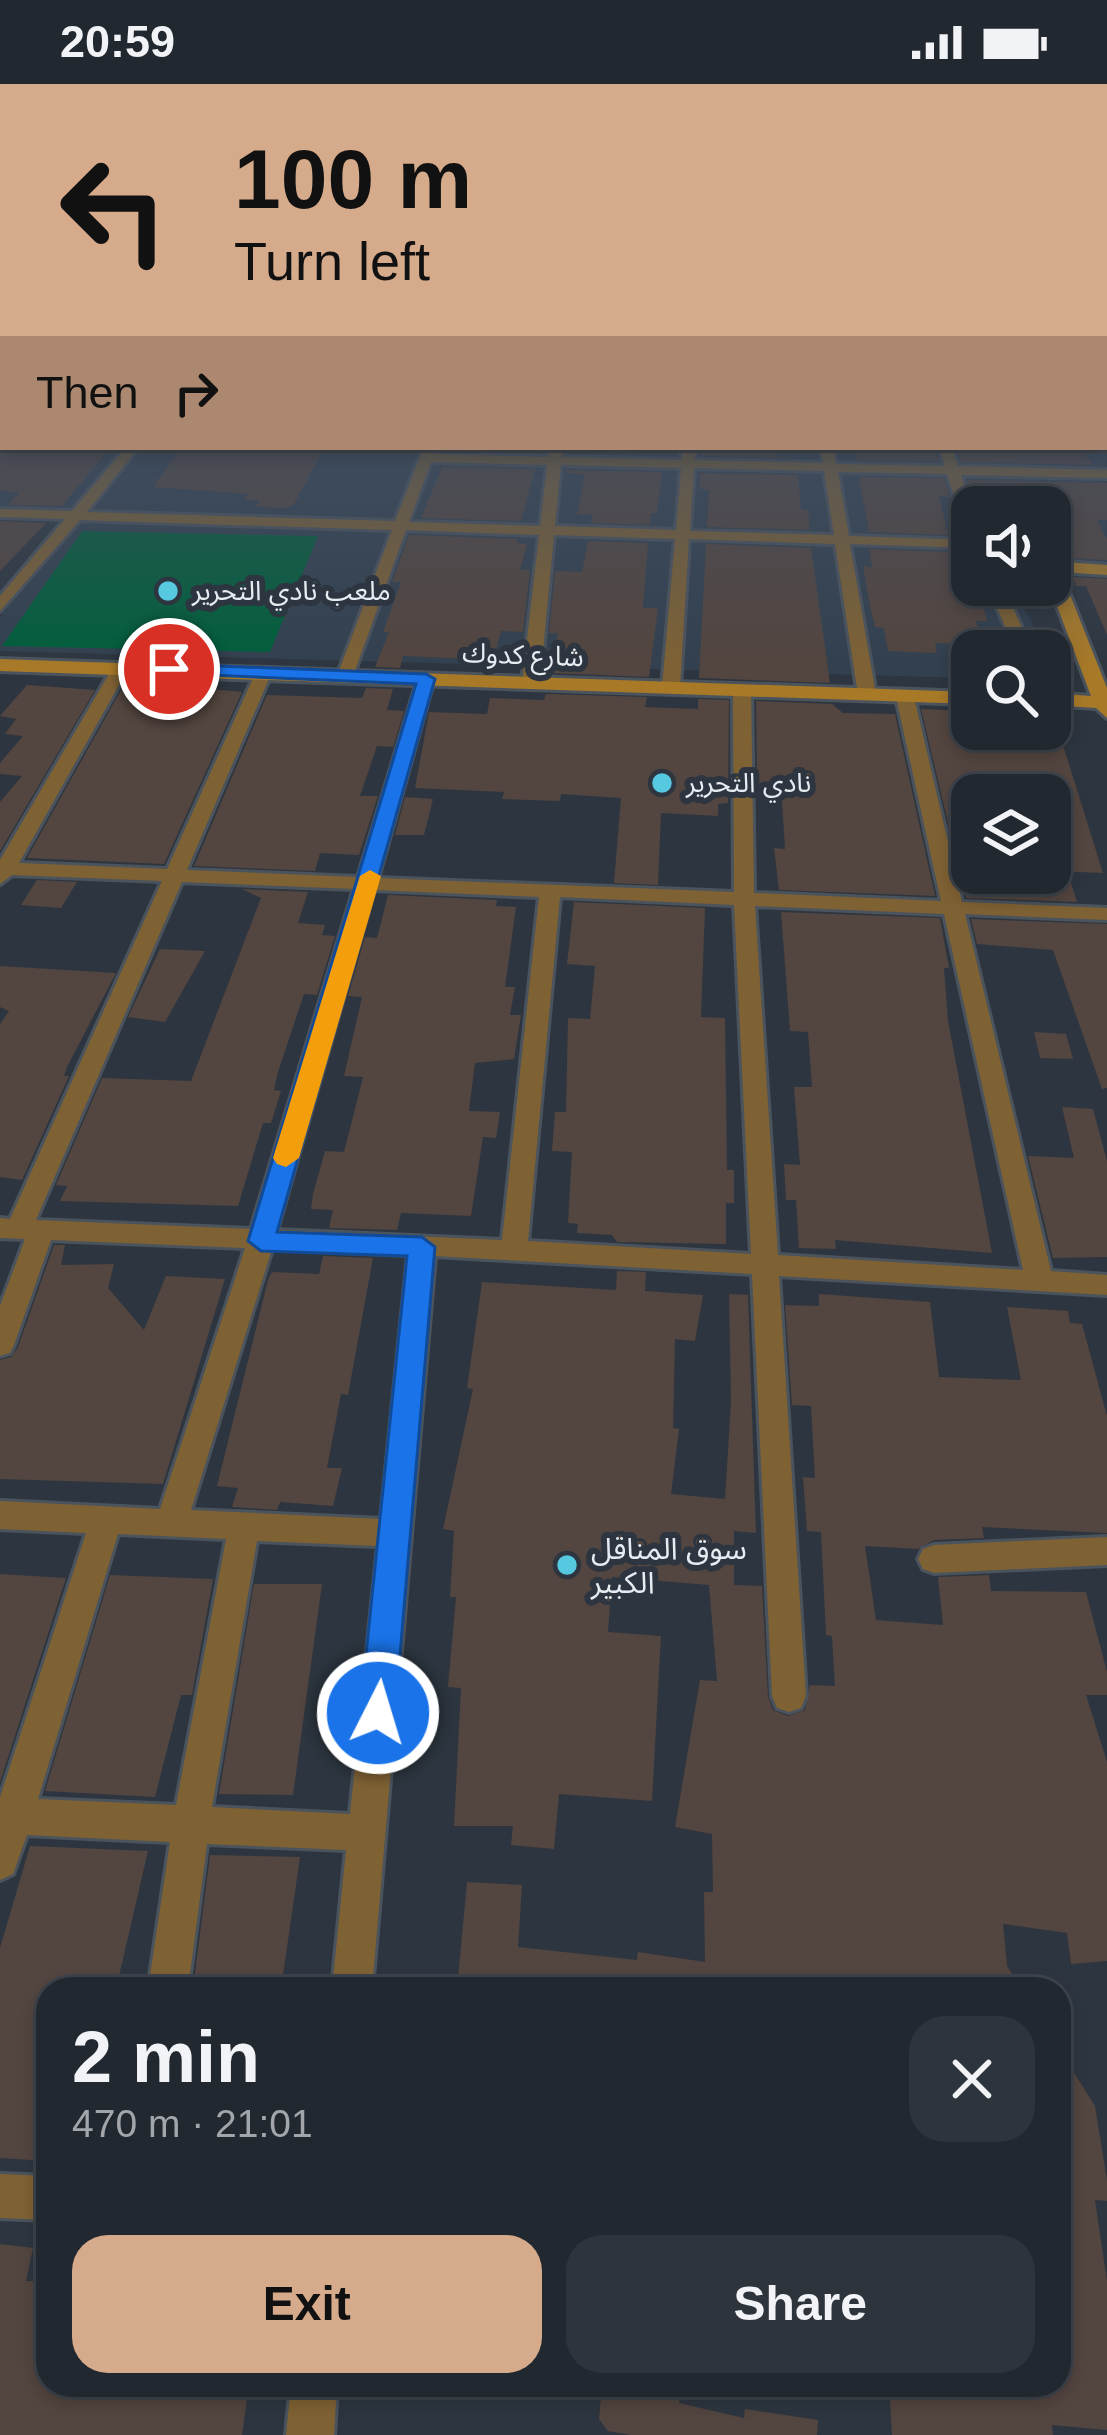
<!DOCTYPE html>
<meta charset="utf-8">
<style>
:root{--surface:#222830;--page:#2e343c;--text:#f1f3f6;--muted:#a2a6ab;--line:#3f444c;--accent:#d6ab8b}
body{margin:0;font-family:Helvetica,"Noto Sans Arabic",sans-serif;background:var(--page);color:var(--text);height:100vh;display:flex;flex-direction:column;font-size:45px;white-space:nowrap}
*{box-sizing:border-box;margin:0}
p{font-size:39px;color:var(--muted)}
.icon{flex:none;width:66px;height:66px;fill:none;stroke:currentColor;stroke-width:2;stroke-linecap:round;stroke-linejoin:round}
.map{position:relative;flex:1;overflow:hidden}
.sheet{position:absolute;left:36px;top:1893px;width:1035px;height:420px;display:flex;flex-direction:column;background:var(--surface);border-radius:36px;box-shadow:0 6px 18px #0003,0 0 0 3px var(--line)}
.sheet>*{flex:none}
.banner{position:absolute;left:0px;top:0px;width:1107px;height:366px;box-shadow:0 6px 18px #0003,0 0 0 3px var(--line);background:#d6ab8b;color:#111;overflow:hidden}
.buttons{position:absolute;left:951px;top:402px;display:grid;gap:24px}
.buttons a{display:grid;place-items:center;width:120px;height:120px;border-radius:24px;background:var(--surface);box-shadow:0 6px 18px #0003,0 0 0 3px var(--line);font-size:60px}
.pin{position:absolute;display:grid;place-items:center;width:102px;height:102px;color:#fff;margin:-51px;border:6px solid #fff;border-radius:50%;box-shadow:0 3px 12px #0007}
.me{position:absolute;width:132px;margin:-66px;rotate:5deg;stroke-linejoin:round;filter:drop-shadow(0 0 9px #0008)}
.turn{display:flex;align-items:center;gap:42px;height:252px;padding:0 36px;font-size:54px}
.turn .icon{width:156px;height:156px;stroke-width:2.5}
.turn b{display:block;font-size:84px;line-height:102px}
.then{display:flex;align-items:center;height:114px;padding:0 36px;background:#0003;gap:24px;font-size:45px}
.round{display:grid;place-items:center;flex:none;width:126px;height:126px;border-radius:36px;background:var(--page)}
.overview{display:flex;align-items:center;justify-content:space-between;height:204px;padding:0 36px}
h1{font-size:72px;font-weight:600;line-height:90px}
.cta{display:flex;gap:24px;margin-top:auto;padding:24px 36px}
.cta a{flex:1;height:138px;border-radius:36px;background:var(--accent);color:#111;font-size:48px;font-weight:600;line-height:138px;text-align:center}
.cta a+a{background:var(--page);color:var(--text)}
.status{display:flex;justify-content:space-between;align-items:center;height:84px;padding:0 60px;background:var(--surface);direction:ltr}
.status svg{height:33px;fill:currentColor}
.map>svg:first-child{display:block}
</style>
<div class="status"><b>20:59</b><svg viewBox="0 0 49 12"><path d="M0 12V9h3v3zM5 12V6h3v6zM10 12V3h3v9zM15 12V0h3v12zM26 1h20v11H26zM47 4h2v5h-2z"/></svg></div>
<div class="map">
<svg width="1107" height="2351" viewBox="0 0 1107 2351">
<rect width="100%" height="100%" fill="#2d3640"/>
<polygon fill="#32404f" points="1104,256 1107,480 1050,475 1050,423 972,423 972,501 1011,501 1047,567 972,567 972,594 0,567 0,533 82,428 0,426 0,268 3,363 1104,363"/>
<polygon fill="#005f3b" points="82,447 318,452 270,568 2,562"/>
<g fill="#53453f">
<polygon points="6,363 59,363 109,365 62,422 8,421 20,408 0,407 0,364"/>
<polygon points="182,363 224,363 323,366 294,420 286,424 255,423 260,416 244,416 248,410 153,403"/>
<polygon points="702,363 776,363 777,372 795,374 701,372"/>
<polygon points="855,363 935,363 939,377 857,376"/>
<polygon points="956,363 1079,363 1093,381 961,378"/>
<polygon points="442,383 535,385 521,437 421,434"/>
<polygon points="567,386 662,388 657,429 651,429 650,441 591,439 593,431 577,430 585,391 565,389"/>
<polygon points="700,389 798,391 801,426 808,426 810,446 707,443 709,406 700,405"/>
<polygon points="859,393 944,394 950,413 939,412 948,451 869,448"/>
<polygon points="967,396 1107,399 1107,436 1097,436 1107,455 1107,476 1050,473 1050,423 993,423 989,413 973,413"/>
<polygon points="0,437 46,439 0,487"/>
<polygon points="409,451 517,455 517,459 527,460 520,486 530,486 523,548 501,547 493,576 403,572 400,584 375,583 389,548 383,548 401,498 392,498"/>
<polygon points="588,457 648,459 643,524 658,524 649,593 550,589 558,549 549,549 555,487 582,488"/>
<polygon points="706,460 811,464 830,599 699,594"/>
<polygon points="869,465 952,468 959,490 972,495 972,511 980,511 987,537 976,537 982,561 935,559 937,569 888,567 884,544 875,543 871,526 864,488 864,482 872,483"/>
<polygon points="1073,493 1107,495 1107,551 1086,502 1076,502"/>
<polygon points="126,597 242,608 164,780 27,774"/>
<polygon points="27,601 95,606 0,767 0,718 22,692 0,690 0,679 23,652 5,650 16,635 0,632"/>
<polygon points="366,604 393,605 387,626 404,627 393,663 377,662 360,712 378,712 359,771 320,769 315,787 194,782 267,611 362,614"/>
<polygon points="546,610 647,613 645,623 698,625 698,615 729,616 728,719 718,720 718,732 661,729 658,801 614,799 621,714 561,710 560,717 502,715 504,708 415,704 429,628 487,630 490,614 544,616"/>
<polygon points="756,617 832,620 843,629 895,630 935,812 779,806 774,764 785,765 781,701 757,700"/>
<polygon points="921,625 963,627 964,633 972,633 972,645 1058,645 1103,789 1054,787 1050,711 972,711 972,789 1068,789 1077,818 966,814"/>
<polygon points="405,713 433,715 424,751 395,751"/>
<polygon points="37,796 77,798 61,824 21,821"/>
<polygon points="242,805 308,808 298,839 325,841 322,851 335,852 317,911 304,910 278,988 274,1006 281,1007 271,1039 263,1039 238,1122 60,1117 67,1102 56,1101 102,994 191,997 261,814"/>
<polygon points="388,811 497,816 496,822 516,823 505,903 515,903 510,931 521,931 514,975 475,979 469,1027 500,1028 496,1054 483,1053 471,1132 401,1129 397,1146 329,1144 333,1126 311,1125 313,1110 325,1067 344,1068 363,993 344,992 362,913 348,912 365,853 377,854"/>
<polygon points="574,818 705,824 701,933 725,934 727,1086 734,1086 734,1119 726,1119 726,1160 617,1158 612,1151 577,1149 578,1140 568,1139 572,1068 552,1067 555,1028 566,1028 568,934 590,935 595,882 567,880"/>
<polygon points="781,828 940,834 949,884 944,884 948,937 992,1169 835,1156 836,1165 799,1164 796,1116 786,1116 784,1080 800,1081 794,1003 812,1003 808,948 790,947"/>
<polygon points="971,835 1107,840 1107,1004 1102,1005 1053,866 977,860"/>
<polygon points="160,865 205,867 165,938 128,933"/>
<polygon points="0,882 116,889 67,983 64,992 69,992 22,1096 0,1093 0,940 9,927 0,923"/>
<polygon points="1034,948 1066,950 1073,975 1040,974"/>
<polygon points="1062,1023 1093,1025 1107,1077 1107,1173 1053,1174 1028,1072 1074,1074"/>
<polygon points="54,1161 65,1161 61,1181 114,1180 108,1204 144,1246 166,1192 225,1195 163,1400 0,1395 0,1276 11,1273 18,1263"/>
<polygon points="323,1172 373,1174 348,1311 341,1310 327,1384 342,1384 333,1422 280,1418 277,1426 232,1423 238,1404 217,1402 268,1196 272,1188 319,1190"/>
<polygon points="617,1187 646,1188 645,1207 703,1211 695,1257 675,1255 673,1344 679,1345 671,1410 725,1415 731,1318 729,1210 748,1211 756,1449 734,1447 734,1501 762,1502 768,1612 773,1626 788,1632 805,1626 810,1601 835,1602 832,1552 826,1551 821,1448 807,1447 803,1393 815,1394 811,1322 792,1321 785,1221 819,1222 819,1210 930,1218 939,1293 1021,1296 1007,1223 1068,1227 1070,1239 1082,1240 1107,1332 1107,1449 982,1443 984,1454 934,1456 918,1465 865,1462 876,1536 943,1541 938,1493 989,1491 991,1507 1086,1508 1107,1588 1107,1611 1086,1611 1107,1678 1107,1877 1071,1880 1067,1849 1003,1840 1007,1882 1022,1905 457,1905 467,1798 522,1801 518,1863 637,1876 638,1868 705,1878 704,1808 713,1808 712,1750 675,1743 700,1596 717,1597 709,1501 612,1493 608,1548 661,1552 652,1717 559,1710 554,1765 511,1761 513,1742 454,1742 461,1604 448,1603 456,1513 450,1513 454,1447 443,1445 473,1305 467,1304 482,1198 616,1206"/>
<polygon points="0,1490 66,1494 0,1698"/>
<polygon points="110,1491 213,1495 192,1611 181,1611 155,1713 45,1707"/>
<polygon points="254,1500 322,1500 293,1711 219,1710"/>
<polygon points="30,1762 148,1767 116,1905 48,1905 48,2077 0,2074 0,1864"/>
<polygon points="210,1771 300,1773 281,1905 193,1905"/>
<polygon points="1059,1965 1095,2022 1107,2096 1107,2117 1095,2116 1107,2197 1107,2346 1052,2341 1053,2351 892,2351 889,2301 1059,2301"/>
<polygon points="0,2160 33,2164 26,2197 48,2198 48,2301 249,2301 242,2351 0,2351"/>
<polygon points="602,2301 680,2301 679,2319 744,2334 745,2325 818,2336 817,2351 631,2351 608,2347 599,2335"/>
</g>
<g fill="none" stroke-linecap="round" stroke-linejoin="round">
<g stroke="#4b535c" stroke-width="6">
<g id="street">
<rect x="1104" y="262" width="3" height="7"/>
<rect x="0" y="287" width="3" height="8"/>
<polygon points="3,326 3,336 0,337 0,327"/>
<rect x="1104" y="345" width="3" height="8"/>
<rect x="0" y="352" width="3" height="8"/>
<path d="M 126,363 L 139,363 L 87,428 L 395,437 L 424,363 L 436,363 L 434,370 L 548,373 L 550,363 L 562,363 L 562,373 L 681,376 L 683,363 L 695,363 L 695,376 L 823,379 L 821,363 L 833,363 L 836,380 L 945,382 L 939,363 L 951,363 L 958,382 L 1107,386 L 1107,394 L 961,391 L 972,424 L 972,450 L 965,446 L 947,390 L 838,388 L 849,452 L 972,456 L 972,464 L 850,460 L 876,611 L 867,616 L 858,611 L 835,460 L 689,455 L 680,603 L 671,608 L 662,603 L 675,455 L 554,451 L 540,599 L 531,604 L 522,599 L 539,451 L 406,446 L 353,592 L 345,597 L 337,592 L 392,446 L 80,436 L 0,527 L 0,512 L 65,435 L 0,433 L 0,425 L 72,427 ZM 431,378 L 547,381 L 540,442 L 409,438 ZM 561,381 L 681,384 L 676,446 L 555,442 ZM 694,384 L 824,387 L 834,451 L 690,447 Z"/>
<polygon points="987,501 1003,501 1032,567 1016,567"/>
<path d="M 121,578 L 129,583 L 19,779 L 167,785 L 255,590 L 263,585 L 271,590 L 187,786 L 358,793 L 418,595 L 426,590 L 434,595 L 378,794 L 734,808 L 733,606 L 742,601 L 751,606 L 754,809 L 941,817 L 896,613 L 905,608 L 914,613 L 962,818 L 1107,824 L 1107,836 L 965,830 L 1051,1187 L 1107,1191 L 1107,1211 L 779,1192 L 806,1612 L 801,1624 L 789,1628 L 777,1624 L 772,1612 L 752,1190 L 435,1172 L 372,1905 L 332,1905 L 346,1766 L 207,1760 L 188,1905 L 148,1905 L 170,1758 L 27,1751 L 13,1790 L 0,1796 L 0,1713 L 86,1449 L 0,1445 L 0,1417 L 160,1425 L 245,1164 L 51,1156 L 14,1261 L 10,1269 L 0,1272 L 0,1222 L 25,1155 L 0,1154 L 0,1134 L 10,1135 L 162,797 L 12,791 L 0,800 L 0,776 L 113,583 ZM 182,798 L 354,805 L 251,1145 L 36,1136 ZM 374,806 L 539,813 L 502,1156 L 277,1146 ZM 560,813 L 734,821 L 751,1170 L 528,1157 ZM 755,822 L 944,830 L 1023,1186 L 778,1171 ZM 272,1165 L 408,1171 L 381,1435 L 191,1426 ZM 118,1450 L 226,1455 L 176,1721 L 38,1715 ZM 257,1457 L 378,1462 L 350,1730 L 212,1723 Z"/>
<polygon points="1107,1453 1107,1481 934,1489 923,1485 918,1475 923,1465 934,1461"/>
<polygon points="0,2090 48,2092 48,2136 0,2134"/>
<polygon points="291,2301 337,2301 334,2351 286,2351"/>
</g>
</g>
<g stroke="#4b535c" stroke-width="6">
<g id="secondary">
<polygon points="1050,477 1107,481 1107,491 1061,488 1107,604 1107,634 1096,624 1050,621 1050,609 1091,612 1049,501"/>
<polygon points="0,575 972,608 972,620 0,587"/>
</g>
</g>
<use href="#street" fill="#7f6234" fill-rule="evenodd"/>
<use href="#secondary" fill="#a87a28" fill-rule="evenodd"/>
</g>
<linearGradient id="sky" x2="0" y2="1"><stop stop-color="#191e23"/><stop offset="0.44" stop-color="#465264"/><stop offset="1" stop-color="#465264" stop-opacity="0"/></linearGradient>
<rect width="1107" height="585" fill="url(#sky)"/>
<polygon fill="#1a73e8" stroke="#114b97" stroke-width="3" points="169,580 426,590 435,595 277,1148 422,1153 435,1163 395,1629 390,1641 378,1646 365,1641 360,1629 407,1172 261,1167 248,1157 416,600 163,589 163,582"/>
<polygon fill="#f59e0b" points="370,786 381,792 299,1074 286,1083 277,1080 273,1074 360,792"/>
<g fill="#56c9e1" stroke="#2d3640" stroke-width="4.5">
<circle cx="168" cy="507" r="12"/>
<circle cx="662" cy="699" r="12"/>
<circle cx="567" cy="1481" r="12"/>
</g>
<g text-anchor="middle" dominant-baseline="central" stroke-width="12" stroke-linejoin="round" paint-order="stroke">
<g font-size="27" fill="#e6ecf2" stroke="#2d3640" text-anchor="start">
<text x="192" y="507">ملعب نادي التحرير</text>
<text x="686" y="699">نادي التحرير</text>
</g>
<g font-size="27" fill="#e6ecf2" stroke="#2d3640">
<text transform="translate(523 571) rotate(2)">شارع كدوك</text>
</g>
<g font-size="30" fill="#e6ecf2" stroke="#2d3640" text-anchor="start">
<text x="591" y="1464">سوق المناقل<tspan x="591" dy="34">الكبير</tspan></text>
</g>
</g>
</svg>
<div class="buttons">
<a><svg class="icon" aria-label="sound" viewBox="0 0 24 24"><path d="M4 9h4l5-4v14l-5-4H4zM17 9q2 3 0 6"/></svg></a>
<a><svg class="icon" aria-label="search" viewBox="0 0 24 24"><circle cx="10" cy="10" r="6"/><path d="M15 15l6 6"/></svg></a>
<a><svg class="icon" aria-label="layers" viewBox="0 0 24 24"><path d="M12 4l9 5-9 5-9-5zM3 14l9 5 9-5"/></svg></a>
</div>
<div class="pin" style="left:169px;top:585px;background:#d93025"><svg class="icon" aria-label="arrive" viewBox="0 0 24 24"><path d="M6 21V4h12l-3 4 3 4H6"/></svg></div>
<svg class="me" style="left:378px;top:1629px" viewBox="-20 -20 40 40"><circle r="17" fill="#1a73e8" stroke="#fff" stroke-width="3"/><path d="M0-11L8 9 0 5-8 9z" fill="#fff"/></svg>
<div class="banner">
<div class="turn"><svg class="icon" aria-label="left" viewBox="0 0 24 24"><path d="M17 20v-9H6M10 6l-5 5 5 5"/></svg><div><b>100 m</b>Turn left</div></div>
<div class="then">Then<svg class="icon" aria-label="right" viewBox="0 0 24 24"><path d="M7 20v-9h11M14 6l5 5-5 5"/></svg></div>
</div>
<section class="sheet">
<div class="overview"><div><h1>2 min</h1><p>470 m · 21:01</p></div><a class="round"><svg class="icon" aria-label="close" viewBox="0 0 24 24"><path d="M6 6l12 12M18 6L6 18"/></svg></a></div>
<div class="cta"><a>Exit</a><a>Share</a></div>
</section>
</div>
